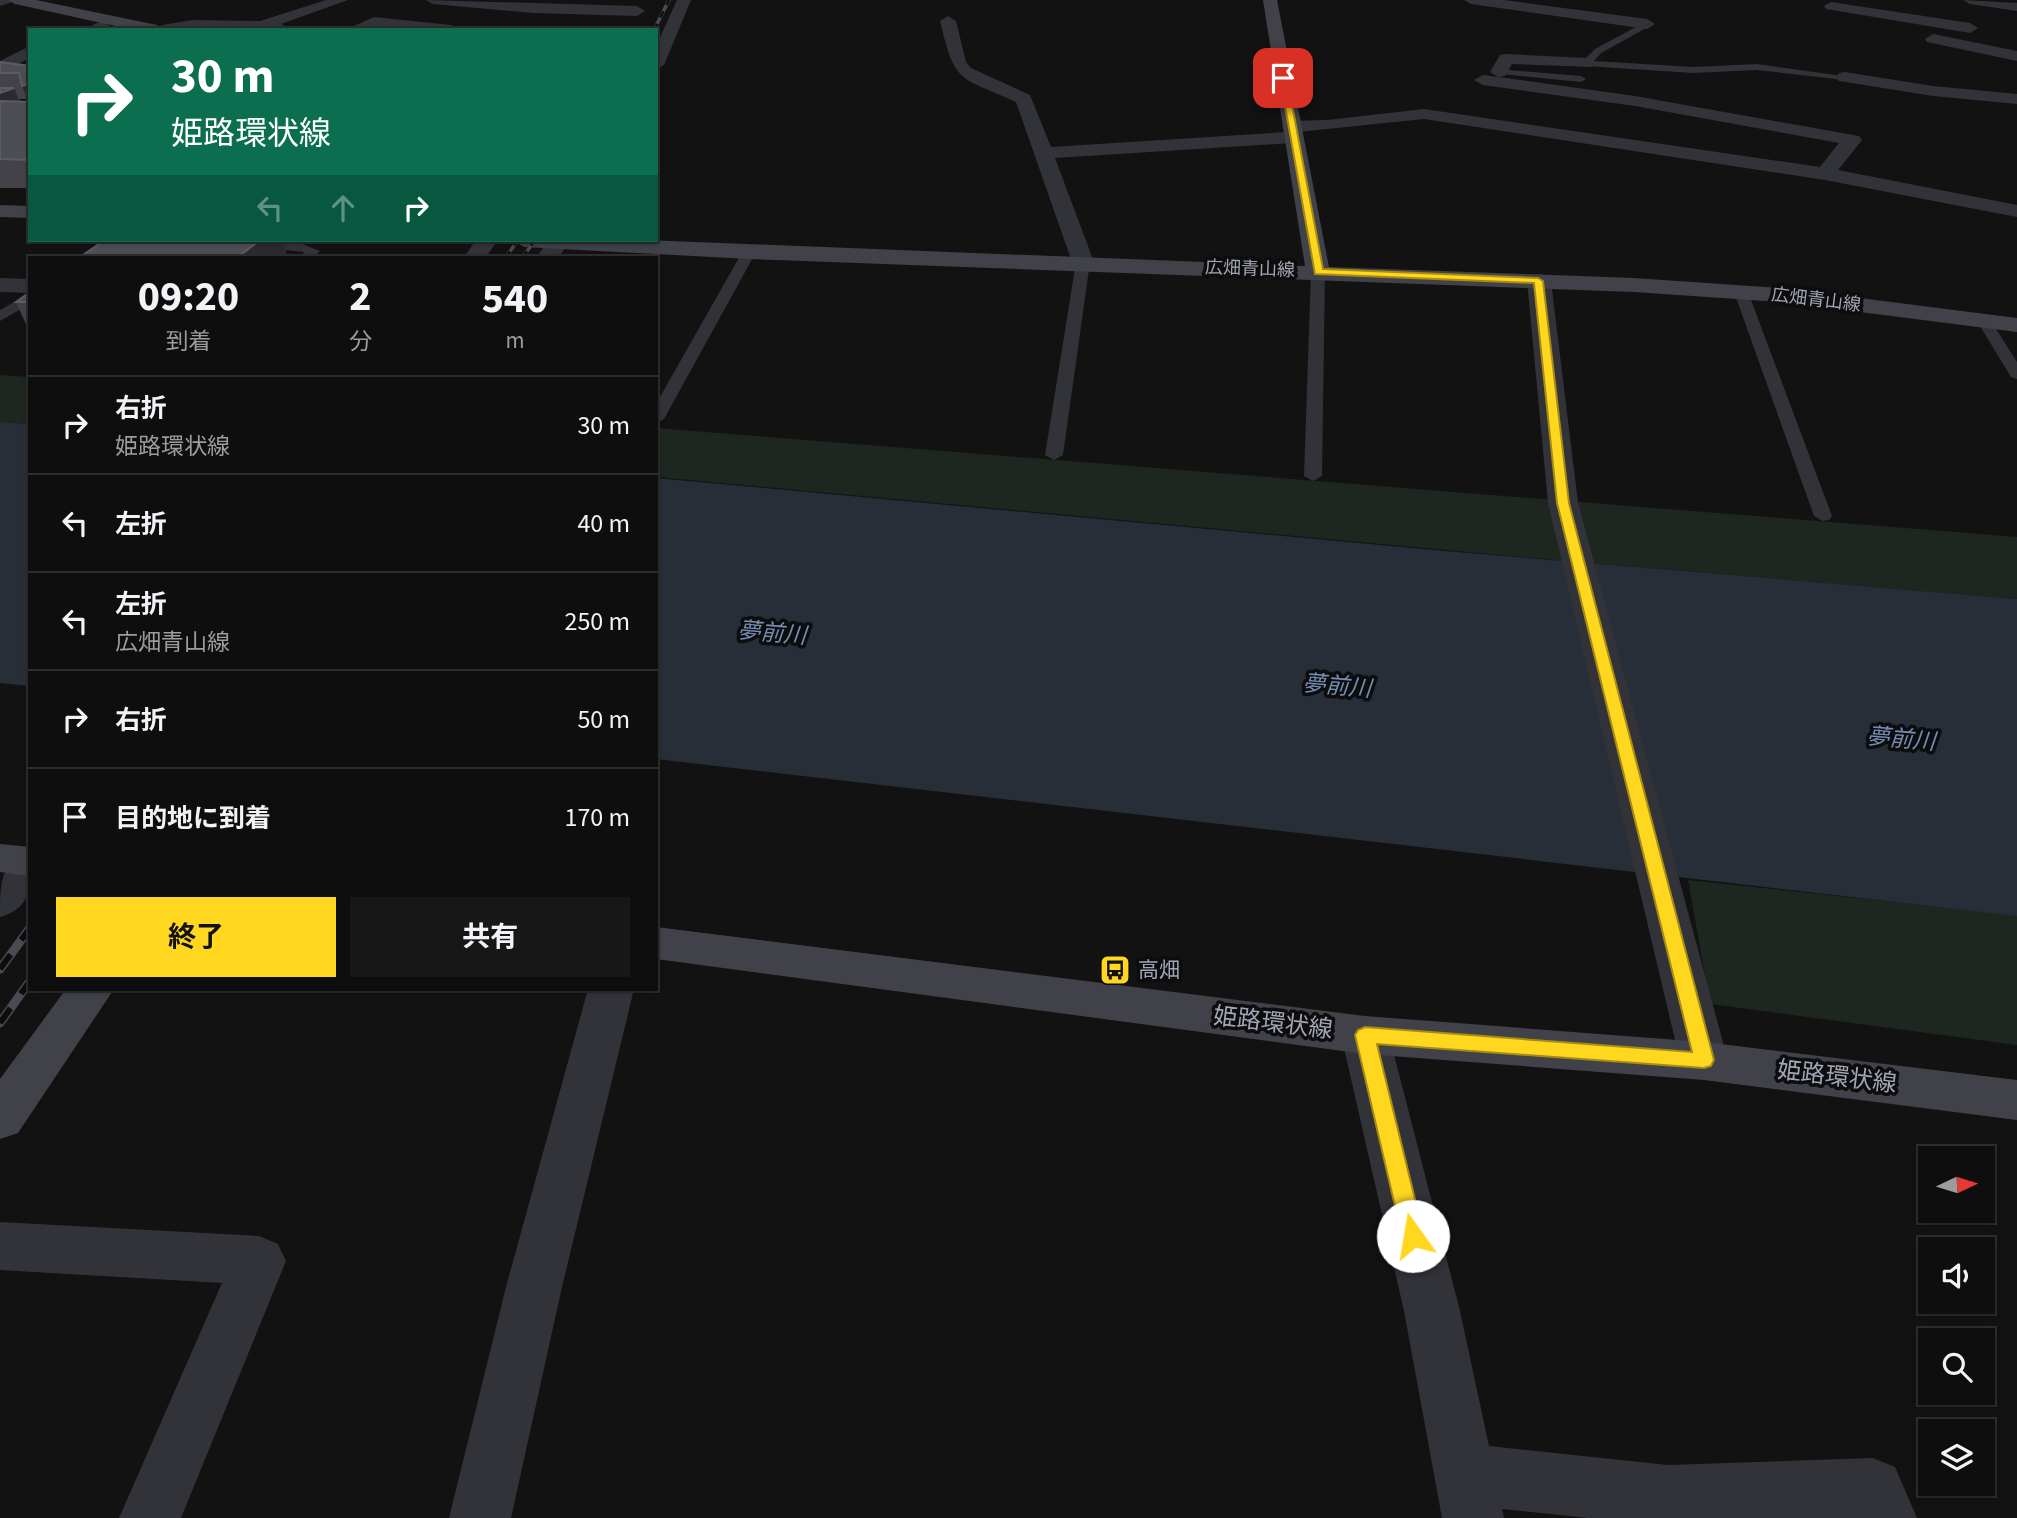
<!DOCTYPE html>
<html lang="ja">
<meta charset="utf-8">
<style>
:root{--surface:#0e0e0e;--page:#171717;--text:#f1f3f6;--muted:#9b9c9e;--line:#2e2e2e;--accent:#ffd71e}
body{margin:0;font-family:"Source Sans 3","Noto Sans JP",sans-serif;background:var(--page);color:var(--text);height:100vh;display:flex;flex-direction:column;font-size:26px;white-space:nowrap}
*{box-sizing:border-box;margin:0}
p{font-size:23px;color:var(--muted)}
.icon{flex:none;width:38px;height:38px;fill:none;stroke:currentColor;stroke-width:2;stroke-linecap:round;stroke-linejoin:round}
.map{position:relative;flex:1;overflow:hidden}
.panel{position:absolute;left:28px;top:256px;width:630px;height:735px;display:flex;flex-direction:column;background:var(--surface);border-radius:0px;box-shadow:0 2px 5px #0004,0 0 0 2px var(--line)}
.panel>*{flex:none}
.hud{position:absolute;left:28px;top:28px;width:630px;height:214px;border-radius:0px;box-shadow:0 2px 5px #0004,0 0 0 2px var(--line);background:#0b6e4f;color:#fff;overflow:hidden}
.needle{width:46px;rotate:86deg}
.buttons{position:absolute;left:1918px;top:1146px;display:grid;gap:14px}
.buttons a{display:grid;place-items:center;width:77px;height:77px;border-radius:0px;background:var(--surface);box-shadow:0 2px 5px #0004,0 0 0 2px var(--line);font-size:35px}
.pin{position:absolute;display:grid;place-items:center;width:60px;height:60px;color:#fff;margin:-30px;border-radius:14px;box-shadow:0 4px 10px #0006}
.me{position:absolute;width:77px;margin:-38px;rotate:347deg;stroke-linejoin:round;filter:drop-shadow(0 0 5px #0008)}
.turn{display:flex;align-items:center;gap:24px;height:147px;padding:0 28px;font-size:32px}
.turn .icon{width:91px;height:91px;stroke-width:2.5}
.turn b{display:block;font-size:49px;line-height:60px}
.lanes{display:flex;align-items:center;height:66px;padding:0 28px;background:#0003;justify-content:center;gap:35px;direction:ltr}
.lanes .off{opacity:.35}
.eta{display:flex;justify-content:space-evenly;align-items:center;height:119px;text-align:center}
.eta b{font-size:42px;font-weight:700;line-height:49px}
.primary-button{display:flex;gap:14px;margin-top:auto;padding:14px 28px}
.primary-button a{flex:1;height:80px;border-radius:0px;background:var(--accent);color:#111;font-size:28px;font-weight:700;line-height:80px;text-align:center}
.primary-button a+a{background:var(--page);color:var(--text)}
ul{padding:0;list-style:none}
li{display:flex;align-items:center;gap:21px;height:98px;padding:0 28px;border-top:2px solid var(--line)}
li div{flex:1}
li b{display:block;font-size:26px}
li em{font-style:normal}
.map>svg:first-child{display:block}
</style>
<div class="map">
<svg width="2017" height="1518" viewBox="0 0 2017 1518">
<rect width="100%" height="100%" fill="#121213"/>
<g fill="#1e2620">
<polygon points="0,375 30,377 30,424 0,422"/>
<polygon points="656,428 2017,537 2017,599 1565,561 656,477"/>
<polygon points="1688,880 2017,915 2017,1045 1710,1004"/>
</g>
<g fill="#272e38">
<polygon points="0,422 30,424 30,686 0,683"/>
<polygon points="656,478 1445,551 2017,599 2017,916 656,759"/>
</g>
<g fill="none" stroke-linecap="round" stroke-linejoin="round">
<g fill="#323239" fill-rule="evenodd">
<polygon points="1647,21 1650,26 1601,53 1594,61 1693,67 1757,64 1850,77 1845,80 1757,70 1693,73 1586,66 1581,63 1595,49"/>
<polygon points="1497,69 1581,76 1586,79 1581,82 1501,74"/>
<polygon points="250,240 295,241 320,251 314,257 300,257 304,252 248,246 246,243"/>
<polygon points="744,249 756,252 664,419 656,424 656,404"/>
<polygon points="1083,258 1090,262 1063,455 1054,460 1045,455 1076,262"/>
<polygon points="1318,268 1325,272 1322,476 1313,481 1304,476 1311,272"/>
<polygon points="1741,288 1748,292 1832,516 1829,520 1823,521 1814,516 1734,292"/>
<polygon points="30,293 30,304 0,321 0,310"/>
<polygon points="1984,317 1989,318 2017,362 2017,379 2011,377 1977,321"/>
</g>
<g fill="#323239" fill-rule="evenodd">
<polygon points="0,0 18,0 0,6"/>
<polygon points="326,0 348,0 281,24 295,30 154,30 162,25 193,20 260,21"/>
<polygon points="426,0 637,6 645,11 637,16 533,13 433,4"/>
<polygon points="677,0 691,0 664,65 656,70 656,46"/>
<polygon points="1464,0 1504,0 1647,19 1655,24 1647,29 1471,4"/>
<polygon points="1963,0 2017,3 2017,11 1970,4"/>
<polygon points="1831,2 1970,23 1978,28 1970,33 1826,9 1824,6"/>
<path d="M 948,16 L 956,21 L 966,62 L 971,68 L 1030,95 L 1051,147 L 1287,132 L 1282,127 L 1291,121 L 1327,120 L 1424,109 L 1820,167 L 1839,143 L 1635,106 L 1483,85 L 1474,80 L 1483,75 L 1498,77 L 1490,72 L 1500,55 L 1506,54 L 1586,58 L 1592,59 L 1594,63 L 1592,67 L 1512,64 L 1505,76 L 1499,77 L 1635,96 L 1859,136 L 1862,140 L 1838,170 L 2017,205 L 2017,217 L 1825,180 L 1424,119 L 1298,132 L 1303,137 L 1293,143 L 1055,158 L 1094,262 L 1083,269 L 1072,262 L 1016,102 C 959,76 955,85 940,21 Z"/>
<polygon points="374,17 451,25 459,30 376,27 345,30"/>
<polygon points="102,21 110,26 108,29 81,30"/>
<polygon points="1933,34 2017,51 2017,61 1927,42 1925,39"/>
<polygon points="30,46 30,58 0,73 0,61"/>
<polygon points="1845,72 1933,86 2017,94 2017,104 1933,96 1839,81 1836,77 1839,73"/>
<polygon points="476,240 498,240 486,257 464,257"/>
<polygon points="548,240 570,240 559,257 537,257"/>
<polygon points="1539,274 1547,276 1551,281 1578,503 1728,1061 1721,1075 1704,1080 1687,1075 1680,1061 1548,503 1527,281 1531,276"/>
<polygon points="0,278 30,279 30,293 0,292"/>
<path d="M 30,849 C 30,880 36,907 0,917 C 0,886 0,859 30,849 Z"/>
<polygon points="588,989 634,989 562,1287 511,1518 449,1518 506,1287"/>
<polygon points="1365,1016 1382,1022 1389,1035 1460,1311 1489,1446 1668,1465 1873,1458 1895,1467 1917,1518 1588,1518 1502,1509 1504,1518 1442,1518 1404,1311 1341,1035 1348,1022"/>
<polygon points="0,1222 259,1236 278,1244 286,1261 181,1518 119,1518 222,1283 0,1270"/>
</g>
<g fill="#404149" fill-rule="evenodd">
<polygon points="8,0 36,0 157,25 165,30 134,30 15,4"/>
<polygon points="1263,0 1277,0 1329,267 1634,278 1781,288 2017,318 2017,332 1781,302 1634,292 749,259 524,247 513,240 646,240 1305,266"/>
<polygon points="0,205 30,206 30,218 0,217"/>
<polygon points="0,844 30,847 30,876 0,872"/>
<polygon points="656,927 1365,1016 1704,1042 2017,1080 2017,1120 1704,1080 1365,1054 656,959"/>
<polygon points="66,989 114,989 18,1133 0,1139 0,1079"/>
</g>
<g stroke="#494a52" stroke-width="3.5">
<g id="rail-far1">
<polyline points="654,30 669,0"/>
<polyline points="506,257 518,240"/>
<polyline points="523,257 535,240"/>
</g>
</g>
<g stroke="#494a52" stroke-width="9">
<g id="rail">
<polyline points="0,969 30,928"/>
<polyline points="0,1023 30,981"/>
</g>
</g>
<use href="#rail-far1" stroke="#0d0d0e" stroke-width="2.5" stroke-dasharray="7" stroke-linecap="butt"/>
<use href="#rail" stroke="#0d0d0e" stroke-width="6" stroke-dasharray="18" stroke-linecap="butt"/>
</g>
<g fill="#434249" fill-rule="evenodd">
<path d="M 0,62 L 30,66 L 30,188 L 0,188 ZM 19,99 L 28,99 L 28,102 L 20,101 Z"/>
<polygon points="30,292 30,333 16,302"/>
</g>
<g fill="#2b2b2f">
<polygon points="30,83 30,105 22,86"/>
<polygon points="14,88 25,115 0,124 0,93"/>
<polygon points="260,240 282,240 288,257 238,257"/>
</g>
<g fill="#4d4d55" stroke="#5b5b64" stroke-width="2">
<polygon points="0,62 30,66 30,83 22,86 19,73 0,73"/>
<polygon points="0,88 14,88 0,93"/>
<polygon points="0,101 30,102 30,160 0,159"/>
<polygon points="105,240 260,240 238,257 80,257"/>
<polygon points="30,292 30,302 16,302"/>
</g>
<polygon fill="#ffd71e" stroke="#a68c14" stroke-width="2" points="1283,76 1287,78 1323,269 1538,278 1543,281 1569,503 1714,1060 1711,1066 1704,1068 1377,1044 1424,1236 1421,1243 1413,1246 1405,1243 1402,1236 1355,1035 1358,1030 1365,1027 1692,1052 1557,503 1534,283 1315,274 1280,78"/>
<defs>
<g id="bus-square" transform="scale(1.575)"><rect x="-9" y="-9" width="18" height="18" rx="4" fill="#ffd71e" stroke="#0d0d0e"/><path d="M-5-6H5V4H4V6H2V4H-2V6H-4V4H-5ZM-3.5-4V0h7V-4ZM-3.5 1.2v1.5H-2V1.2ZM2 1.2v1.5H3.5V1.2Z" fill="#111"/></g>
</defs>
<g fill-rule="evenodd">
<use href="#bus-square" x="1115" y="970"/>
</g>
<g text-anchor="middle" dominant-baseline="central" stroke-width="7" stroke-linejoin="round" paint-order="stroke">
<g font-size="18" fill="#a2a5b5" stroke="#0d0d0e">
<text transform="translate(1250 269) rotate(2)">広畑青山線</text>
<text transform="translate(1816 300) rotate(7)">広畑青山線</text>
</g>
<g font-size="21" fill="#a2a5b5" stroke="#0d0d0e" text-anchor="start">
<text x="1138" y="970">高畑</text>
</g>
<g font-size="23" font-style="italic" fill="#758cb4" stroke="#0d0d0e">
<text transform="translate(772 633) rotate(5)">夢前川</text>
<text transform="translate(1337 686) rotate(5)">夢前川</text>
<text transform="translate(1901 739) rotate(5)">夢前川</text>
</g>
<g font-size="24" fill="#a2a5b5" stroke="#0d0d0e">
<text transform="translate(1273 1023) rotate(7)">姫路環状線</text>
<text transform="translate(1837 1077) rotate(7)">姫路環状線</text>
</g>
</g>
</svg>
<div class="buttons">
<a><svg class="needle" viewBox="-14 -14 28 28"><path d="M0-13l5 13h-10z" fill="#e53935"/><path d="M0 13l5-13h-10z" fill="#9b9c9e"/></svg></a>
<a><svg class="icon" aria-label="sound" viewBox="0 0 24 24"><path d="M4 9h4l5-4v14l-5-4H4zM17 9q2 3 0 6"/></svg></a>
<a><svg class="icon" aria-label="search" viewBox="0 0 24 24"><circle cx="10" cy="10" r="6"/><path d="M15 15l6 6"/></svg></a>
<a><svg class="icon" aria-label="layers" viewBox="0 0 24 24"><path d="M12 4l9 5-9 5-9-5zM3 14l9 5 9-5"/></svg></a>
</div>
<div class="pin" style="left:1283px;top:78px;background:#d93025"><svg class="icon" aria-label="arrive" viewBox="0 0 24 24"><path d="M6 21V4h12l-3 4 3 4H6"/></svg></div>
<svg class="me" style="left:1413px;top:1236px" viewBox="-20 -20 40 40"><circle r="19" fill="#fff"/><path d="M0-13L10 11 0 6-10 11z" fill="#ffd71e"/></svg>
<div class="hud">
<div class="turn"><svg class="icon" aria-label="right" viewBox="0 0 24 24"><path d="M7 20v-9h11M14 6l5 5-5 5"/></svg><div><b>30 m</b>姫路環状線</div></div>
<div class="lanes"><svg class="icon off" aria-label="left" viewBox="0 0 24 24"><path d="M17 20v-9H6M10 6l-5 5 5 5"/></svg><svg class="icon off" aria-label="ahead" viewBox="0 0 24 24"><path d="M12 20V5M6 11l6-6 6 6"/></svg><svg class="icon" aria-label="right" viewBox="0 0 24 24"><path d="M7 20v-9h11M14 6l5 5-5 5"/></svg></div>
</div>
<section class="panel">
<div class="eta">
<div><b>09:20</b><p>到着</p></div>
<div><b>2</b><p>分</p></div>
<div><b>540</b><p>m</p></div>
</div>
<ul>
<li><svg class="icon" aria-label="right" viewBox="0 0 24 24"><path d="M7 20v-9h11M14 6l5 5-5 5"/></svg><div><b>右折</b><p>姫路環状線</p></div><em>30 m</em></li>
<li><svg class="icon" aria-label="left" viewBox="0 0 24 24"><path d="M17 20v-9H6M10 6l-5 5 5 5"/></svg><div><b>左折</b></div><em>40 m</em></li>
<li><svg class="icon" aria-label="left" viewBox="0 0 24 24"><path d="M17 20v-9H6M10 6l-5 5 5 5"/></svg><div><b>左折</b><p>広畑青山線</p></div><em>250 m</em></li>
<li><svg class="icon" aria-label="right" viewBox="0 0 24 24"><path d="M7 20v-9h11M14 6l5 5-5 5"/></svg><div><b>右折</b></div><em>50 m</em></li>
<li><svg class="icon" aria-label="arrive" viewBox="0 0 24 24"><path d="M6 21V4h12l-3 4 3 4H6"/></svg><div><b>目的地に到着</b></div><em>170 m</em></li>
</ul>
<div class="primary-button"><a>終了</a><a>共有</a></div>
</section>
</div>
